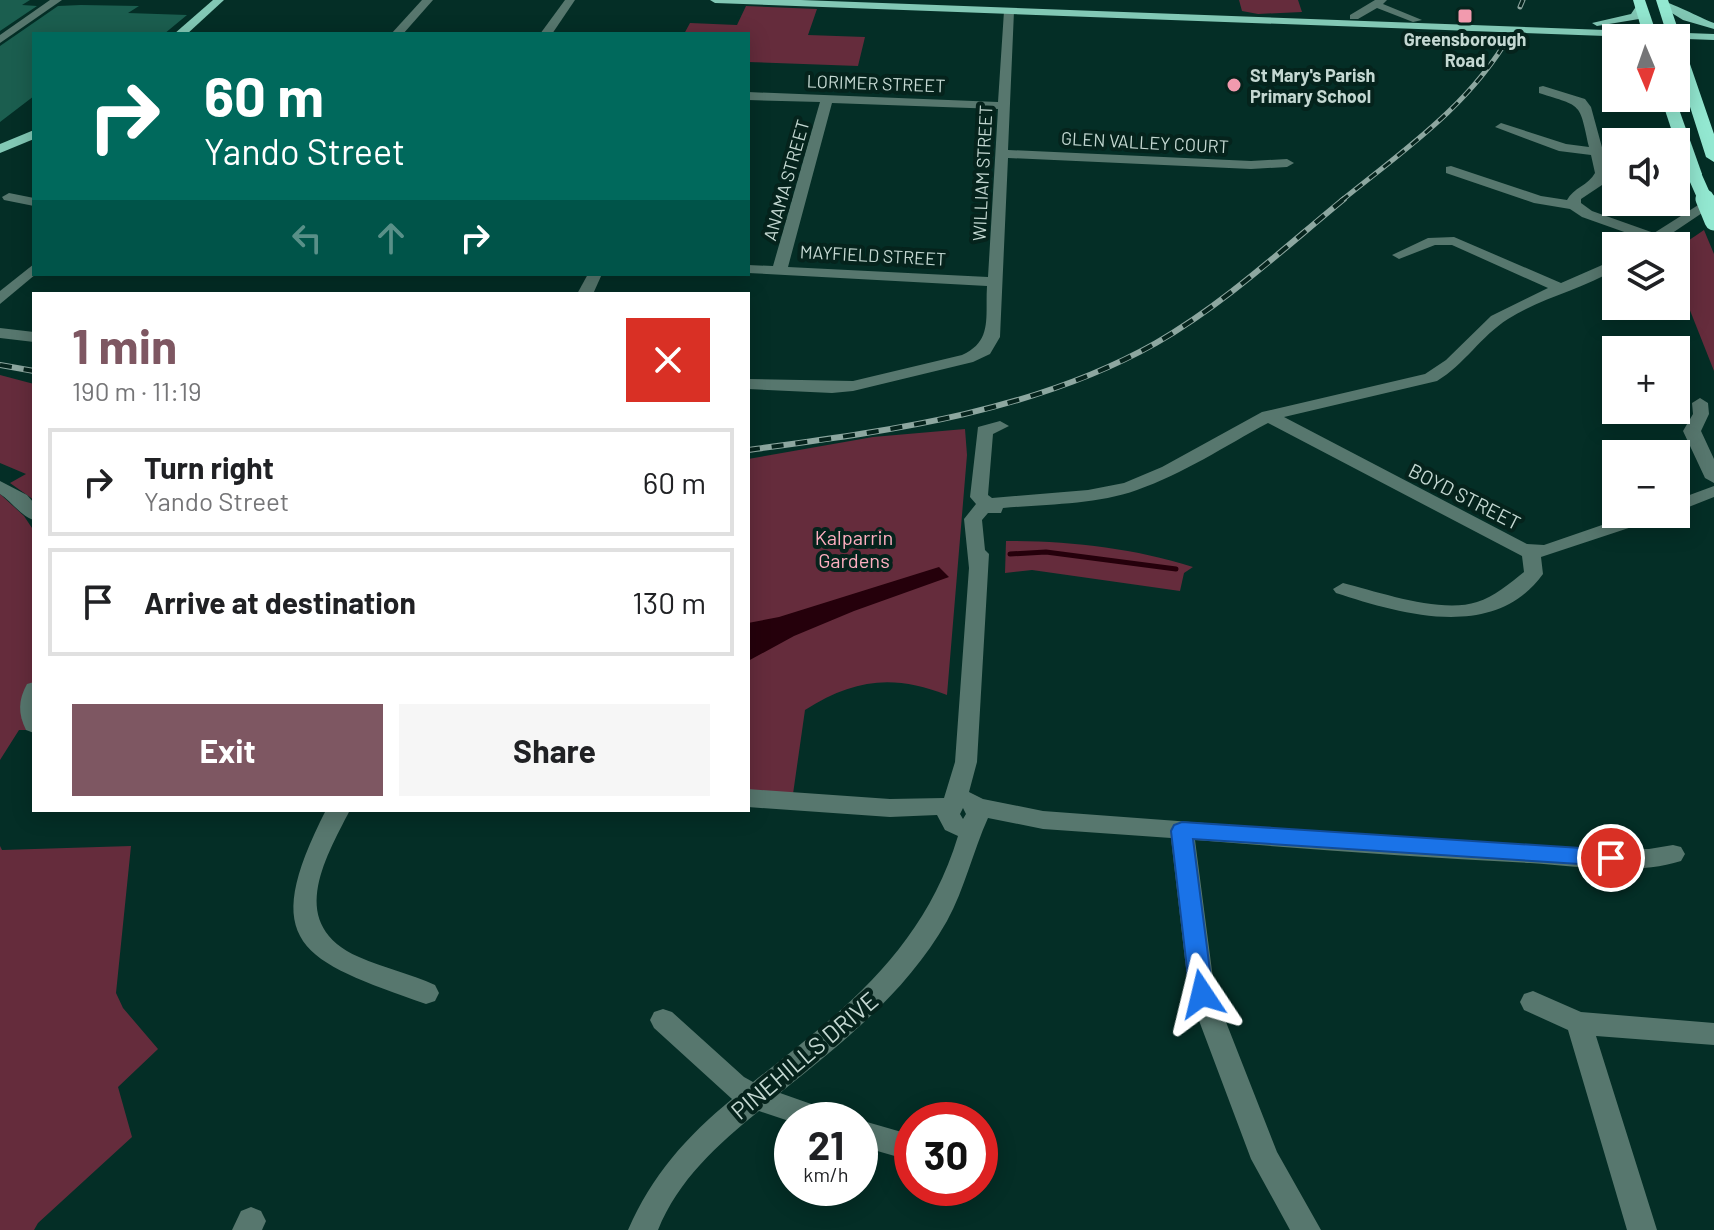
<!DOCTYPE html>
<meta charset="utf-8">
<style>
:root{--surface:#fff;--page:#f6f6f6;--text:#202124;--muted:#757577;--line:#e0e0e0;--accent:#7e5762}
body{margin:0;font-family:Barlow,sans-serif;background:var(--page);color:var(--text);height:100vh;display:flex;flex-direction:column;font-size:30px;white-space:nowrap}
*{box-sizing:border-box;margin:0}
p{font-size:26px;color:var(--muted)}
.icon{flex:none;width:44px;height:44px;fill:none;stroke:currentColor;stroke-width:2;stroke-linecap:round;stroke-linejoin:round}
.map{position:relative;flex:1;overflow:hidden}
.details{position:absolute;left:32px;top:292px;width:718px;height:520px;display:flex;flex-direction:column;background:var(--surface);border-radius:0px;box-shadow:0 4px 20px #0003}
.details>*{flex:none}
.guide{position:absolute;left:32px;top:32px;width:718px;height:244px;border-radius:0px;box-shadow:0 4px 20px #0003;background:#00695c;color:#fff;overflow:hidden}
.needle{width:52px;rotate:178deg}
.controls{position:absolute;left:1602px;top:24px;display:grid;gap:16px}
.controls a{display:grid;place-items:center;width:88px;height:88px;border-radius:0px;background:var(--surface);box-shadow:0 4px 20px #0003;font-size:40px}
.speed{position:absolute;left:774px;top:1102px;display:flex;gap:16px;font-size:40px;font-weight:700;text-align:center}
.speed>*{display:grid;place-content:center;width:104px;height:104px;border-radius:50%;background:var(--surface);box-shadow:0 4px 20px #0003;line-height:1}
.speed small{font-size:20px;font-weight:400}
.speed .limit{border:12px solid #d22;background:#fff;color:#111}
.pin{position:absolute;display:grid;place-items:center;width:68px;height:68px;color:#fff;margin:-34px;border:4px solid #fff;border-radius:50%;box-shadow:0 2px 8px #0007}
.me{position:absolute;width:88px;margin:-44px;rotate:350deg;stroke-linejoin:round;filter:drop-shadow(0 0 6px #0008)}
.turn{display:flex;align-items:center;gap:28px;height:168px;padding:0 40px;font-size:36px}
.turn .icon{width:104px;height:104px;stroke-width:2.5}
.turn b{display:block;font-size:56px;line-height:68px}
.lanes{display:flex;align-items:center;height:76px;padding:0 40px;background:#0003;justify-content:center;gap:40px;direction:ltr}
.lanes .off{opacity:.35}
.round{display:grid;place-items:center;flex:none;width:84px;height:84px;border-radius:0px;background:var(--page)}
.headline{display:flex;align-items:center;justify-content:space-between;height:136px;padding:0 40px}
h1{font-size:48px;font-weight:700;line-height:60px;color:var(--accent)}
.primary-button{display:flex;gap:16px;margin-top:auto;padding:16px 40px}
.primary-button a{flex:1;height:92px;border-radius:0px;background:var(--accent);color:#fff;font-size:32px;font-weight:700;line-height:92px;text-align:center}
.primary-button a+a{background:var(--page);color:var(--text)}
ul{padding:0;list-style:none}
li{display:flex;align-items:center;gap:24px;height:108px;margin:0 16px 12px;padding:0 24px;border:4px solid var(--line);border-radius:0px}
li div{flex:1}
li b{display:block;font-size:30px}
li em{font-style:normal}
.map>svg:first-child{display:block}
</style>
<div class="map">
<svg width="1714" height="1230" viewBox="0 0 1714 1230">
<rect width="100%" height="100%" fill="#042e26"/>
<g fill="#652c3c">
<polygon points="1239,0 1298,0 1302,12 1258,14 1242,11"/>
<polygon points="746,6 817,9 808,35 865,37 858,66 748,62 748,34 684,34 690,23 737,25"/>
<polygon points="1704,230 1714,254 1714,371 1676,275 1676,249"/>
<polygon points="0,375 34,384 34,500 10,483 26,474 0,463"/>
<path d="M 965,429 L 967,455 L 947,695 C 893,674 854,679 805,710 L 793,794 L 748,790 L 748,459 L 873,437 Z"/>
<polygon points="0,494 24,516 34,531 34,679 26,698 29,730 19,730 0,760"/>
<path d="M 1006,541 C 1069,541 1133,548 1193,567 L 1184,573 L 1180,591 L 1032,570 L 1005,573 Z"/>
<polygon points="0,846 2,850 131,846 116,993 123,1008 158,1049 118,1087 132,1137 38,1223 34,1230 0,1230"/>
</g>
<polygon fill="#25000b" points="939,567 949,577 854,611 794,636 748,661 748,623 779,617"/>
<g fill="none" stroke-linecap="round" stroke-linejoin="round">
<polyline stroke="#25000b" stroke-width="5" points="1010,554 1046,552 1176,569"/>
</g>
<g fill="#1b5e4f">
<polygon points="0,0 30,0 22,5 37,6 0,31"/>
<polygon points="81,5 139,6 128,13 187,15 164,34 34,34 34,96 0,122 0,46 58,6"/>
</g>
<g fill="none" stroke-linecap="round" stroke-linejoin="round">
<g fill="#57776e" fill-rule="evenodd">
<polygon points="50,0 62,0 0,43 0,35"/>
<polygon points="422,0 433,0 403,34 391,34"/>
<polygon points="565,0 575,0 552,34 540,34"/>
<polygon points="1375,0 1387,0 1383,4 1422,20 1413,22 1377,8 1358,19 1350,19 1350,15"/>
<path d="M 1009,8 L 1014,11 L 1008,150 L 1251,161 L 1287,159 L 1294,163 L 1287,167 L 1251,169 L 1008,158 L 1000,337 L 990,354 L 973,362 L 853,391 L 832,393 L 748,389 L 748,379 L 853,381 L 962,355 C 993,341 985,317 987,286 L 748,273 L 748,265 L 773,266 L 820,102 L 748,100 L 748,92 L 998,102 L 1004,11 ZM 832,103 L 998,109 L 988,277 L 788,267 Z"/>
<path d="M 1543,86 L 1585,99 L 1591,107 L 1609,173 L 1602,185 L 1581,199 L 1581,203 L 1592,211 L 1654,233 L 1714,195 L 1714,205 L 1653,246 L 1640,246 L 1644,239 L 1582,217 L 1570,209 L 1534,203 L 1446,173 L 1446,167 L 1451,166 L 1541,196 L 1567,200 C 1573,188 1589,185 1595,173 L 1591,155 L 1559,151 L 1495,127 L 1501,123 L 1566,144 L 1589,147 C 1579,102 1583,107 1539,93 L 1539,87 Z"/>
<polygon points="9,193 34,198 34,206 4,200 2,197"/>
<path d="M 1454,237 L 1561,283 L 1616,259 L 1616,269 C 1581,290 1543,297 1508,319 C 1481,336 1464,365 1437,381 L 1284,417 L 1527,544 L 1544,545 L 1634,514 L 1661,514 L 1659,518 L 1541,557 L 1543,574 C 1494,642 1401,614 1336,593 L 1333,589 L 1343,583 C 1379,592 1441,614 1477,602 C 1494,597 1510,583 1524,572 L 1522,556 L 1268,423 C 1225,446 1183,474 1137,490 C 1095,505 1047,504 1003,508 L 1001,513 L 988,513 L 982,520 L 985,550 L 989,554 L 977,762 L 969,792 L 983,799 L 1043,811 L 1431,840 L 1611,849 L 1649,849 L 1673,845 L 1681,847 L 1685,854 L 1681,861 C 1634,876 1578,866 1530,863 C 1418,857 1306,849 1195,840 L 1215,994 L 1277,1152 L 1321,1230 L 1290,1230 L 1251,1159 L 1189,994 L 1171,838 L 1043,829 L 988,818 C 973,851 965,888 947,921 C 906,993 843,1042 780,1093 L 831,1111 L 835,1120 L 792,1120 L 792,1122 L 759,1111 C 718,1144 678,1180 658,1230 L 628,1230 C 652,1175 686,1137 732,1099 L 654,1028 L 650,1020 L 654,1012 L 663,1009 L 672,1012 L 744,1077 L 753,1082 C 843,1011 923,951 958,836 L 945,830 L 937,815 L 890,817 L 748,807 L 748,789 L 890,799 L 944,798 L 955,762 L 969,568 L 964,519 L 976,504 L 970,497 L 978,427 L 1000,421 L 1009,426 L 993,434 L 988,495 L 992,498 L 1088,490 L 1124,483 L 1162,467 L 1262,412 L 1425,374 L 1446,360 L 1491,316 L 1548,288 L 1452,245 L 1435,245 L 1399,259 L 1392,255 L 1428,238 ZM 963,808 L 966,814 L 963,819 L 960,814 Z"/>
<polygon points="34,264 36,274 0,304 0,291"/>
<polygon points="588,274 602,274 593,294 577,294"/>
<polygon points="0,328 34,332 34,342 0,338"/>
<polygon points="1700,398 1708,403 1709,414 1701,431 1714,459 1714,483 1705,478 1683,431 1693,414 1692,403"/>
<path d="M 0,481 L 27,495 L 34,503 L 34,520 C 22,517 11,501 0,494 Z"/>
<polygon points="1714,486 1714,497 1676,512 1676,500"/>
<path d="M 34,682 L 34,733 L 26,730 C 18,714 18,700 27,684 Z"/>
<path d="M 326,810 L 350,810 C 323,862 287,925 359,957 C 384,968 411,974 435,985 L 439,993 L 435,1001 L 426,1004 C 301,960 257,945 326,810 Z"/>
<polygon points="1533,991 1581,1012 1714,1023 1714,1045 1596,1036 1657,1230 1627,1230 1568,1030 1524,1010 1520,1002 1524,994"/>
<polygon points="860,1120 912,1135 912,1161 860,1146"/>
<polygon points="251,1207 261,1211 266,1221 262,1230 232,1230 241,1211"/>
</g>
<g fill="#82c8b5" fill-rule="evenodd">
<polygon points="213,0 224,0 187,34 174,34"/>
<polygon points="710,0 801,0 1714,34 1714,40 715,3"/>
<path d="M 1659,1 C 1668,0 1700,18 1714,23 L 1714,29 L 1683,20 L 1659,5 Z"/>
<polygon points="1637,5 1646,7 1639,19 1597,26 1592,23 1631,14"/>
<polygon points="34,130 34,139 0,153 0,144"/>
</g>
<g fill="#93e8d1" fill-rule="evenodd">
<polygon points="1633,0 1645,0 1658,38 1644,38"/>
<polygon points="1656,0 1668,0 1714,134 1714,162 1706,157 1676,63 1676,38 1668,38"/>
<polygon points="1661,98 1675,98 1702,174 1700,177 1694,179 1686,174"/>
</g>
<g stroke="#8da7a0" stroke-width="5">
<g id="rail-far1">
<polyline points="1520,7 1523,0"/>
<path d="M 1341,201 C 1404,150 1469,106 1510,35"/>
</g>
</g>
<g stroke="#8da7a0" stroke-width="6">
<g id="rail">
<polyline points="0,365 34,371"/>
<path d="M 748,450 C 887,431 1032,413 1156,343 C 1224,304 1283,249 1344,199"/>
</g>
</g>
<use href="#rail-far1" stroke="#05231c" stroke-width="3" stroke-dasharray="9" stroke-linecap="butt"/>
<use href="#rail" stroke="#05231c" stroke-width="4" stroke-dasharray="12" stroke-linecap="butt"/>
<polyline stroke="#93e8d1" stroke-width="14" points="1694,174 1706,201"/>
<polyline stroke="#93e8d1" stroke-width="19" points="1705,199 1714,221"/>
</g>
<polygon fill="#1a73e8" stroke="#114b97" stroke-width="2" points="1182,822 1611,850 1618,852 1622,858 1618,864 1611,866 1193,839 1213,994 1210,1001 1202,1004 1193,1001 1190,994 1171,831 1174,825"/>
<g fill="#f29aae" stroke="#05231c" stroke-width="3">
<rect x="1457" y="8" width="16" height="16" rx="4"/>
<circle cx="1234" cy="85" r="8"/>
</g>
<g text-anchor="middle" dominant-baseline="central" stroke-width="8" stroke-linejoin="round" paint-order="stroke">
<g font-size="18" font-weight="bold" fill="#c4d8d2" stroke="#05231c">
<text x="1465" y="39">Greensborough<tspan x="1465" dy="21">Road</tspan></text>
<text x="1250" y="75" text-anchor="start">St Mary's Parish<tspan x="1250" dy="21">Primary School</tspan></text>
</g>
<g font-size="18" fill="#c4d8d2" stroke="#05231c">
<text transform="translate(876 83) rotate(2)">LORIMER STREET</text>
<text transform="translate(1145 142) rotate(3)">GLEN VALLEY COURT</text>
<text transform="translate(982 173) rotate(-87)">WILLIAM STREET</text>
<text transform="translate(786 180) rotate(-74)">ANAMA STREET</text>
<text transform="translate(873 255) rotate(3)">MAYFIELD STREET</text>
</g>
<g font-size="20" fill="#c4d8d2" stroke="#05231c">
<text transform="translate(1465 496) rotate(27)">BOYD STREET</text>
</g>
<g font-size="20" fill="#feafc0" stroke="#05231c">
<text x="854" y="537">Kalparrin<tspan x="854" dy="23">Gardens</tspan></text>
</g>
<g font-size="24" fill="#c4d8d2" stroke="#05231c">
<text transform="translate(804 1055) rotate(-40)">PINEHILLS DRIVE</text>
</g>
</g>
</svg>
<div class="controls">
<a><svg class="needle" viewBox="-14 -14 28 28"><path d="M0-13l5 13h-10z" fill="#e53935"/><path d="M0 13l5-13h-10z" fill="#757577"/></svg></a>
<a><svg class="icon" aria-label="sound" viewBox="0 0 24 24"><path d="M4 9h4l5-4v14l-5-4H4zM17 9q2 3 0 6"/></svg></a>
<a><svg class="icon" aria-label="layers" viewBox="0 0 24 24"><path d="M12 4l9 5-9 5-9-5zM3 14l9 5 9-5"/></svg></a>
<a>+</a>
<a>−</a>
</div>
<div class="speed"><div>21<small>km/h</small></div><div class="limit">30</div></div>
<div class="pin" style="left:1611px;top:858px;background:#d93025"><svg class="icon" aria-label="arrive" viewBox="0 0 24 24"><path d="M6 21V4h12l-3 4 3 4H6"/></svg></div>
<svg class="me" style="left:1202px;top:994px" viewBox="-20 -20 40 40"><path d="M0-17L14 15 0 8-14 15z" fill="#1a73e8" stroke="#fff" stroke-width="4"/></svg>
<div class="guide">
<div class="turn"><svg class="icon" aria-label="right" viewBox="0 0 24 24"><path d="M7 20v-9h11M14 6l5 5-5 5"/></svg><div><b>60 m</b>Yando Street</div></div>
<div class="lanes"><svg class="icon off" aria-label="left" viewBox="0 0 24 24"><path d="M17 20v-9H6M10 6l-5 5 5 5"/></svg><svg class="icon off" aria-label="ahead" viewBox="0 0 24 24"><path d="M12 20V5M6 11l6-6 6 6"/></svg><svg class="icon" aria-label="right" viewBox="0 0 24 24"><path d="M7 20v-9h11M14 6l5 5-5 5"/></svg></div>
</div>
<section class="details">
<div class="headline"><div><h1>1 min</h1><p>190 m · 11:19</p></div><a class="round" style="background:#d93025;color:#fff"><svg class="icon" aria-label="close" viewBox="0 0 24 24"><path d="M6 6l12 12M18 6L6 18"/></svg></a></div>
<ul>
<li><svg class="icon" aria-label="right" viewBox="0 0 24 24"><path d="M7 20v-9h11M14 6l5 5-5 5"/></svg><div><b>Turn right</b><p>Yando Street</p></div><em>60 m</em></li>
<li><svg class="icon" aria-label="arrive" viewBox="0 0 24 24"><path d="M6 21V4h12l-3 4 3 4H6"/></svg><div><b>Arrive at destination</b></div><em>130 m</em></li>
</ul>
<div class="primary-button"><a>Exit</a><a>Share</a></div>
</section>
</div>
